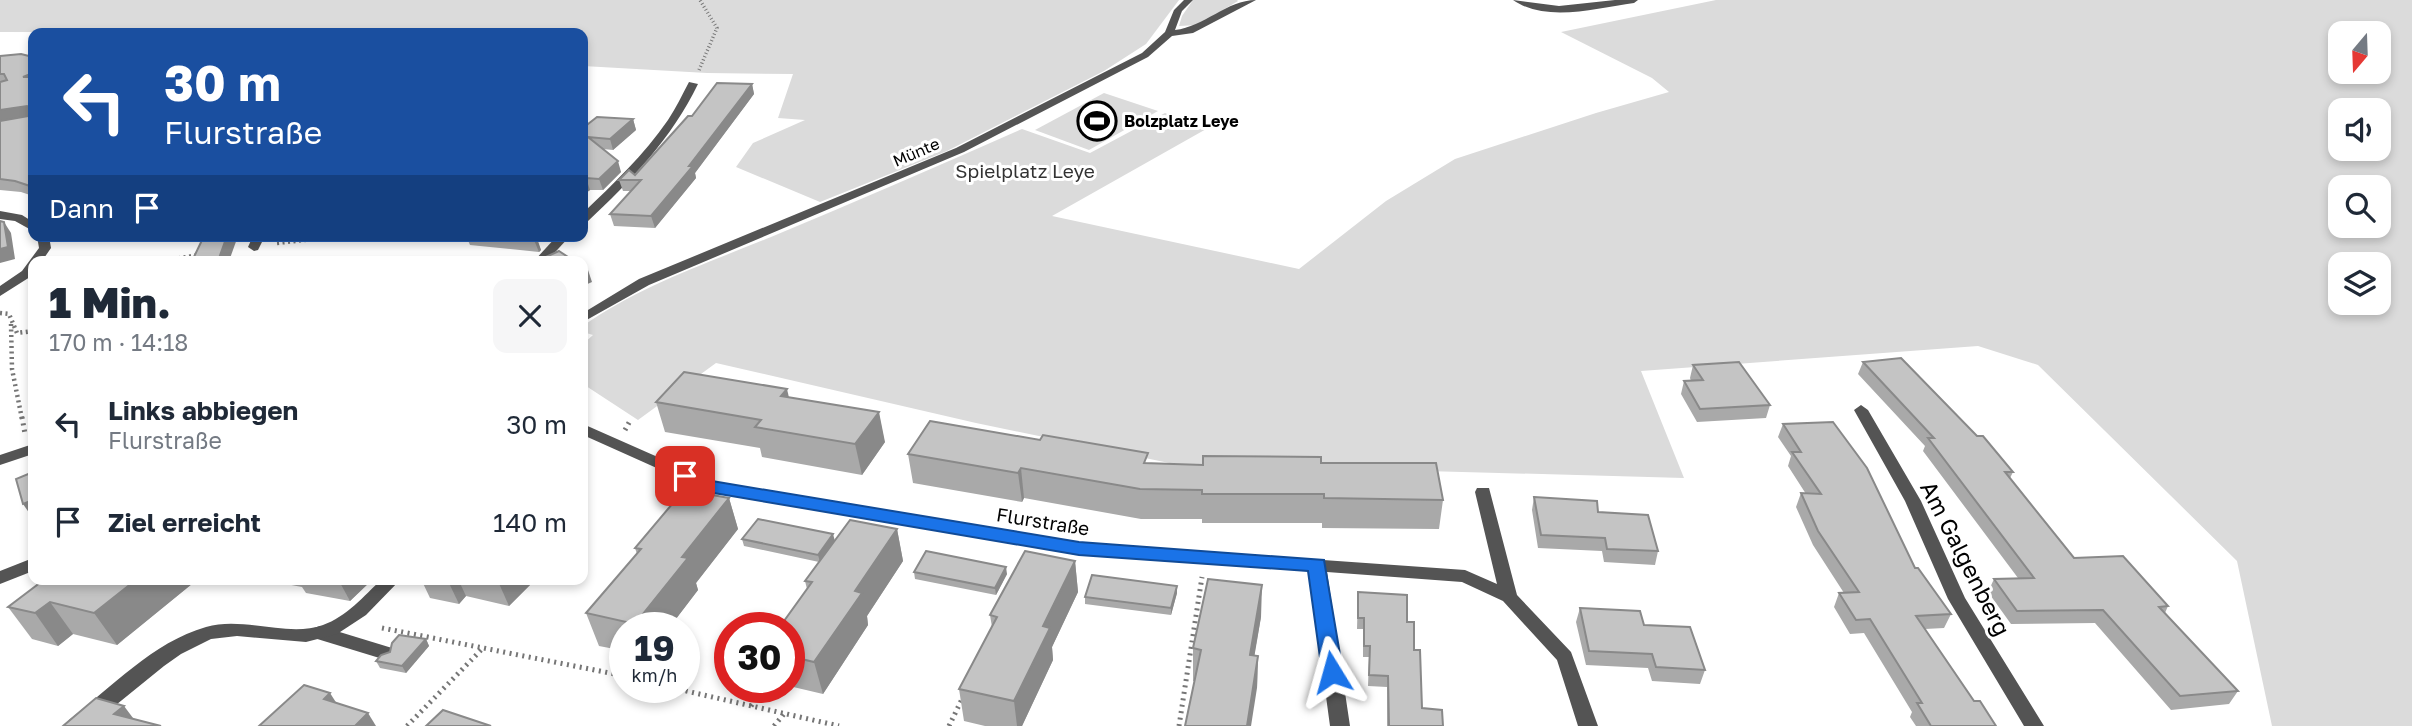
<!DOCTYPE html>
<html lang="de">
<meta charset="utf-8">
<style>
:root{--surface:#fff;--page:#f6f6f7;--text:#1f2937;--muted:#747a83}
body{margin:0;font-family:"Golos Text",sans-serif;background:var(--page);color:var(--text);height:100vh;display:flex;flex-direction:column;font-size:26px;white-space:nowrap}
*{box-sizing:border-box;margin:0}
p{font-size:23px;color:var(--muted)}
.icon{flex:none;width:38px;height:38px;fill:none;stroke:currentColor;stroke-width:2;stroke-linecap:round;stroke-linejoin:round}
.map{position:relative;flex:1;overflow:hidden}
.drawer{position:absolute;left:28px;top:256px;width:560px;height:329px;display:flex;flex-direction:column;background:var(--surface);border-radius:14px;box-shadow:0 4px 10px #0003}
.drawer>*{flex:none}
.banner{position:absolute;left:28px;top:28px;width:560px;height:214px;border-radius:14px;box-shadow:0 4px 10px #0003;background:#1a4fa0;color:#fff;overflow:hidden}
.needle{width:46px;rotate:199deg}
.tools{position:absolute;left:2328px;top:21px;display:grid;gap:14px}
.tools a{display:grid;place-items:center;width:63px;height:63px;border-radius:14px;background:var(--surface);box-shadow:0 4px 10px #0003;font-size:35px}
.speed{position:absolute;left:609px;top:612px;display:flex;gap:14px;font-size:35px;font-weight:700;text-align:center}
.speed>*{display:grid;place-content:center;width:91px;height:91px;border-radius:50%;background:var(--surface);box-shadow:0 4px 10px #0003;line-height:1}
.speed small{font-size:18px;font-weight:400}
.speed .limit{border:10px solid #d22;background:#fff;color:#111}
.pin{position:absolute;display:grid;place-items:center;width:60px;height:60px;color:#fff;margin:-30px;border-radius:14px;box-shadow:0 4px 10px #0006}
.me{position:absolute;width:77px;margin:-38px;rotate:352deg;stroke-linejoin:round;filter:drop-shadow(0 0 5px #0008)}
.turn{display:flex;align-items:center;gap:24px;height:147px;padding:0 21px;font-size:32px}
.turn .icon{width:91px;height:91px;stroke-width:2.5}
.turn b{display:block;font-size:49px;line-height:60px}
.then{display:flex;align-items:center;height:66px;padding:0 21px;background:#0003;gap:14px;font-size:26px}
.round{display:grid;place-items:center;flex:none;width:74px;height:74px;border-radius:14px;background:var(--page)}
.headline{display:flex;align-items:center;justify-content:space-between;height:119px;padding:0 21px}
h1{font-size:42px;font-weight:800;line-height:52px}
ul{padding:0;list-style:none}
li{display:flex;align-items:center;gap:21px;height:98px;padding:0 21px}
li div{flex:1}
li b{display:block;font-size:26px}
li em{font-style:normal}
.map>svg:first-child{display:block}
</style>
<div class="map">
<svg width="2412" height="726" viewBox="0 0 2412 726">
<rect width="100%" height="100%" fill="#fff"/>
<g fill="#dbdbdb" fill-rule="evenodd">
<polygon points="0,0 1179,0 1146,44 1104,71 947,151 820,202 736,167 753,143 805,120 778,118 793,74 707,73 583,66 583,33 0,32"/>
<polygon points="1193,0 1237,0 1238,1 1198,25 1179,26 1182,16"/>
<path d="M 1716,0 L 2412,0 L 2412,726 L 2272,726 L 2237,561 L 2038,365 L 1978,346 L 1641,371 L 1684,478 L 1174,464 L 976,423 L 716,363 L 638,420 L 583,384 L 583,344 L 593,335 L 583,332 L 583,326 C 639,286 708,263 771,237 C 855,202 939,166 1022,129 L 1090,153 L 1165,113 L 1208,128 L 1052,216 L 1299,269 L 1386,201 L 1455,159 L 1596,113 L 1669,92 L 1652,78 L 1561,32 ZM 2340,33 L 2378,33 L 2378,72 L 2340,72 ZM 2340,110 L 2378,110 L 2378,149 L 2340,149 ZM 2340,187 L 2378,187 L 2378,226 L 2340,226 ZM 2340,264 L 2378,264 L 2378,303 L 2340,303 Z"/>
<polygon points="1104,93 1158,111 1089,150 1035,130"/>
</g>
<g fill="none" stroke-linecap="round" stroke-linejoin="round">
<polyline stroke="#767676" stroke-width="3.5" stroke-dasharray="1 2.5" stroke-linecap="butt" points="699,70 717,28 700,0"/>
<g stroke="#767676" stroke-width="4.5" stroke-dasharray="2 3.5" stroke-linecap="butt">
<polyline points="277,243 339,236"/>
<polyline points="162,261 199,255"/>
<polyline points="0,313 9,314 17,333 33,331"/>
<polyline points="11,324 12,369 22,419"/>
</g>
<g stroke="#767676" stroke-width="5" stroke-dasharray="2 4.5" stroke-linecap="butt">
<polyline points="22,417 25,434"/>
<polyline points="625,430 631,419"/>
<polyline points="382,628 625,676"/>
<polyline points="673,688 839,726"/>
<polyline points="751,706 763,688"/>
<polyline points="407,726 483,648"/>
<polyline points="774,726 784,714"/>
<polyline points="949,726 963,697"/>
<polyline points="1179,726 1202,577"/>
</g>
<g fill="#545454" fill-rule="evenodd">
<path d="M 1513,0 L 1559,6 L 1615,0 L 1638,0 L 1634,3 C 1597,8 1546,23 1513,0 Z"/>
<polygon points="320,626 392,648 395,653 392,658 386,660 314,638 311,633 314,628"/>
</g>
<g fill="#545454" fill-rule="evenodd">
<path d="M 1184,0 L 1193,0 L 1182,11 L 1175,30 C 1204,27 1227,0 1256,0 L 1193,33 L 1172,36 L 1148,57 L 964,152 L 649,285 L 583,322 L 583,313 L 639,279 L 956,148 L 1142,53 L 1165,32 L 1174,10 Z"/>
<path d="M 689,82 L 698,84 C 672,138 631,181 587,222 L 583,223 L 583,213 C 613,184 644,155 668,120 C 676,108 682,95 689,82 Z"/>
<polygon points="0,211 22,215 33,222 33,231 15,221 0,219"/>
<polygon points="37,236 49,236 51,248 42,261 33,261 33,273 30,277 0,296 0,286 22,271 39,248"/>
<polygon points="253,236 265,236 258,250 254,251 248,247"/>
<polygon points="557,236 570,236 547,261 534,261"/>
<polygon points="1861,405 1868,410 1921,501 1965,598 2044,726 2024,726 1948,599 1905,501 1854,410"/>
<polygon points="583,424 712,481 1079,543 1465,570 1497,584 1475,492 1477,488 1489,488 1517,595 1571,652 1598,726 1578,726 1557,660 1503,601 1462,582 1327,572 1350,726 1330,726 1309,571 1079,555 708,491 583,435"/>
<polygon points="33,444 33,454 0,465 0,455"/>
<polygon points="33,558 33,571 0,584 0,571"/>
<path d="M 382,579 L 401,579 L 366,615 L 337,634 L 306,642 L 237,636 L 211,639 L 181,654 L 164,666 L 90,726 L 66,726 L 69,720 C 111,688 153,642 206,627 C 244,616 288,638 323,625 C 346,617 364,596 382,579 Z"/>
</g>
</g>
<g fill="#a9a9a9">
<polygon points="0,56 33,57 33,196 21,192 0,190"/>
<polygon points="752,84 754,94 695,173 696,178 655,228 614,226 610,214 631,191 623,191 619,180 635,175 692,116"/>
<polygon points="633,119 636,130 613,150 603,149 621,172 603,190 590,190 583,195 583,128"/>
<polygon points="466,236 535,236 541,250 539,252 470,245"/>
<polygon points="1863,362 1977,436 2013,472 2010,478 2074,558 2168,606 2165,613 2238,691 2229,704 2171,710 2095,623 2011,624 1988,592 1994,579 2018,578 1923,451 1925,446 1858,374"/>
<polygon points="1693,365 1770,405 1766,418 1697,422 1681,394 1684,381 1691,381 1690,378"/>
<polygon points="788,397 885,442 862,475 762,457 760,448 665,432 656,402"/>
<polygon points="1783,424 1915,568 1951,614 1944,628 1925,629 1974,701 1996,726 1916,726 1910,717 1912,712 1864,633 1850,634 1834,607 1839,593 1844,593 1813,545 1796,507 1801,493 1806,494 1788,466 1791,456 1778,437"/>
<polygon points="908,454 1203,465 1321,463 1443,500 1439,529 1322,528 1322,523 1202,523 1202,519 1141,519 1024,498 1022,502 913,483"/>
<polygon points="1534,497 1598,512 1658,551 1655,565 1604,562 1602,551 1538,548 1532,510"/>
<polygon points="729,498 738,529 696,583 698,590 669,628 625,628 625,651 599,646 586,613 637,554 635,548"/>
<polygon points="897,529 903,561 867,616 868,625 823,694 789,686 789,628 807,589 805,581 819,562 744,546 742,539 835,541"/>
<polygon points="1075,561 1078,592 1052,647 1053,660 1022,726 985,726 964,721 959,689 992,627 990,615"/>
<polygon points="914,572 1007,574 996,595 915,579"/>
<polygon points="45,579 198,579 117,645 73,634 58,646 32,639 8,607"/>
<polygon points="264,579 373,579 350,601 306,593 302,587 265,580"/>
<polygon points="421,579 536,579 509,606 466,596 459,604 430,598"/>
<polygon points="1177,586 1177,593 1171,615 1085,604 1085,597"/>
<polygon points="1358,592 1407,622 1414,650 1422,708 1443,726 1387,726 1387,687 1368,686 1369,657 1363,657 1363,629 1357,629"/>
<polygon points="1580,608 1644,625 1705,670 1700,684 1652,681 1648,668 1586,665 1576,622"/>
<polygon points="1261,617 1254,656 1258,656 1257,688 1193,681 1193,648"/>
<polygon points="426,639 429,646 406,673 380,668 376,661"/>
</g>
<g fill="#898989">
<polygon points="752,84 754,94 695,173 696,178 655,228 651,216"/>
<polygon points="27,106 33,116 0,121 0,110"/>
<polygon points="633,119 636,130 613,150 610,139"/>
<polygon points="618,161 621,172 603,190 599,179"/>
<polygon points="586,178 590,190 583,195 583,181"/>
<polygon points="4,222 11,233 15,259 0,263 0,249"/>
<polygon points="185,236 213,236 214,238 188,242"/>
<polygon points="227,236 238,236 229,261 218,261"/>
<polygon points="537,238 541,250 539,252 534,240"/>
<polygon points="588,270 592,282 583,286 583,272"/>
<polygon points="787,389 794,419 781,396"/>
<polygon points="879,412 885,442 862,475 855,444"/>
<polygon points="1021,468 1024,498 1022,502 1018,473"/>
<polygon points="729,498 738,529 696,583 698,590 669,628 637,628 635,624 682,557"/>
<polygon points="33,500 33,517 32,517 23,504"/>
<polygon points="897,529 903,561 867,616 868,625 823,694 814,662 855,591"/>
<polygon points="833,534 835,541 820,562 818,555"/>
<polygon points="1075,561 1078,592 1052,647 1053,660 1022,726 1017,726 1014,701 1043,626"/>
<polygon points="1006,567 1007,574 996,595 995,588"/>
<polygon points="137,579 198,579 117,645 94,613"/>
<polygon points="338,579 373,579 350,601"/>
<polygon points="447,579 458,579 466,596 459,604"/>
<polygon points="497,579 536,579 509,606"/>
<polygon points="1262,585 1261,617 1249,688 1250,655"/>
<polygon points="1177,586 1177,593 1171,615 1171,608"/>
<polygon points="50,602 73,634 58,646 35,613"/>
<polygon points="426,639 429,646 406,673 402,666"/>
<polygon points="1258,656 1257,688 1251,726 1247,726"/>
<polygon points="330,693 339,707 324,699"/>
<polygon points="124,706 139,726 114,714"/>
<polygon points="368,713 376,726 355,726"/>
</g>
<g fill="#c4c4c4" stroke="#898989" stroke-width="2">
<polygon points="21,54 33,57 33,73 23,77 33,77 33,187 15,181 0,179 0,121 29,116 30,109 27,106 0,110 0,82 7,80 4,74 0,74 0,56"/>
<polygon points="717,83 752,84 689,166 693,166 651,216 610,214 641,180 619,180 629,170 635,175 688,116 692,116"/>
<polygon points="597,117 633,119 610,139 588,137 618,161 599,179 586,178 583,181 583,141 587,137 583,136 583,128"/>
<polygon points="0,221 4,222 8,247 0,249"/>
<polygon points="204,236 227,236 218,261 192,261"/>
<polygon points="497,236 535,236 537,238 534,240"/>
<polygon points="559,251 574,261 537,261"/>
<polygon points="1901,358 1977,436 1983,436 2013,472 2005,472 2074,558 2123,556 2168,606 2159,607 2238,691 2180,696 2103,610 2017,611 1994,579 2034,578 1928,438 1934,438 1863,362"/>
<polygon points="1739,362 1770,405 1700,409 1684,381 1703,380 1693,365"/>
<polygon points="684,372 787,389 781,396 879,412 855,444 755,427 761,420 656,402"/>
<polygon points="930,421 1040,440 1043,435 1148,453 1144,463 1203,465 1203,456 1321,457 1321,463 1436,463 1443,500 1324,498 1324,494 1202,494 1202,490 1140,489 1021,468 1018,473 908,454"/>
<polygon points="1833,422 1867,468 1915,568 1918,568 1951,614 1916,616 1974,701 1980,701 1996,726 1931,726 1917,703 1922,703 1870,619 1856,620 1839,593 1859,592 1818,531 1801,493 1821,494 1792,452 1801,452 1783,424"/>
<polygon points="33,472 33,500 23,504 16,479"/>
<polygon points="684,490 729,498 682,557 688,558 635,624 586,613 641,549 635,548"/>
<polygon points="1534,497 1597,501 1598,512 1648,515 1658,551 1607,549 1605,538 1541,535"/>
<polygon points="758,519 833,534 818,555 742,539"/>
<polygon points="850,520 897,529 855,591 862,593 814,662 789,656 789,628 779,628 812,582 805,581"/>
<polygon points="926,551 1006,567 995,588 914,572"/>
<polygon points="1025,551 1075,561 1043,626 1050,628 1014,701 959,689 997,617 990,615"/>
<polygon points="1092,575 1177,586 1171,608 1085,597"/>
<polygon points="45,579 137,579 94,613 50,602 35,613 8,607"/>
<polygon points="1208,579 1262,585 1250,655 1258,656 1247,726 1185,726 1201,650 1193,648"/>
<polygon points="1358,592 1407,595 1407,622 1414,622 1414,650 1420,650 1422,708 1442,710 1443,726 1389,726 1388,676 1369,675 1370,646 1364,646 1364,618 1358,618"/>
<polygon points="1580,608 1640,611 1644,625 1690,627 1705,670 1656,667 1652,654 1589,651"/>
<polygon points="399,635 426,639 402,666 376,661 381,655 390,652 392,643"/>
<polygon points="304,685 330,693 324,699 368,713 355,726 259,726"/>
<polygon points="96,698 124,706 114,714 161,726 63,726"/>
<polygon points="443,710 491,726 426,726"/>
</g>
<polygon fill="#1a73e8" stroke="#114b97" stroke-width="2" points="685,470 712,481 1079,542 1324,560 1343,672 1340,678 1332,680 1325,678 1322,672 1308,571 1079,555 708,492 679,480 676,476"/>
<defs>
<g id="stadium-ring" transform="scale(2.0125)"><circle r="9.5" fill="#fff" stroke="#000" stroke-width="1.5"/><path d="M0-5a6.5 5 0 1 0 0 10a6.5 5 0 1 0 0-10ZM-3.5-1.8h7v3.6h-7Z" fill="#000"/></g>
</defs>
<g fill-rule="evenodd">
<use href="#stadium-ring" x="1097" y="121"/>
</g>
<g text-anchor="middle" dominant-baseline="central" stroke-width="6" stroke-linejoin="round" paint-order="stroke">
<g font-size="16" font-weight="bold" fill="#000" stroke="#fff" text-anchor="start">
<text x="1124" y="121">Bolzplatz Leye</text>
</g>
<g font-size="16" fill="#000" stroke="#fff">
<text transform="translate(916 152) rotate(-23)">Münte</text>
</g>
<g font-size="19" fill="#323232" stroke="#fff">
<text x="1025" y="170">Spielplatz Leye</text>
</g>
<g font-size="19" fill="#000" stroke="#fff">
<text transform="translate(1043 521) rotate(9)">Flurstraße</text>
</g>
<g font-size="23" fill="#000" stroke="#fff">
<text transform="translate(1966 558) rotate(63)">Am Galgenberg</text>
</g>
</g>
</svg>
<div class="tools">
<a><svg class="needle" viewBox="-14 -14 28 28"><path d="M0-13l5 13h-10z" fill="#e53935"/><path d="M0 13l5-13h-10z" fill="#747a83"/></svg></a>
<a><svg class="icon" aria-label="sound" viewBox="0 0 24 24"><path d="M4 9h4l5-4v14l-5-4H4zM17 9q2 3 0 6"/></svg></a>
<a><svg class="icon" aria-label="search" viewBox="0 0 24 24"><circle cx="10" cy="10" r="6"/><path d="M15 15l6 6"/></svg></a>
<a><svg class="icon" aria-label="layers" viewBox="0 0 24 24"><path d="M12 4l9 5-9 5-9-5zM3 14l9 5 9-5"/></svg></a>
</div>
<div class="speed"><div>19<small>km/h</small></div><div class="limit">30</div></div>
<div class="pin" style="left:685px;top:476px;background:#d93025"><svg class="icon" aria-label="arrive" viewBox="0 0 24 24"><path d="M6 21V4h12l-3 4 3 4H6"/></svg></div>
<svg class="me" style="left:1332px;top:672px" viewBox="-20 -20 40 40"><path d="M0-17L14 15 0 8-14 15z" fill="#1a73e8" stroke="#fff" stroke-width="4"/></svg>
<div class="banner">
<div class="turn"><svg class="icon" aria-label="left" viewBox="0 0 24 24"><path d="M17 20v-9H6M10 6l-5 5 5 5"/></svg><div><b>30 m</b>Flurstraße</div></div>
<div class="then">Dann<svg class="icon" aria-label="arrive" viewBox="0 0 24 24"><path d="M6 21V4h12l-3 4 3 4H6"/></svg></div>
</div>
<section class="drawer">
<div class="headline"><div><h1>1 Min.</h1><p>170 m · 14:18</p></div><a class="round"><svg class="icon" aria-label="close" viewBox="0 0 24 24"><path d="M6 6l12 12M18 6L6 18"/></svg></a></div>
<ul>
<li><svg class="icon" aria-label="left" viewBox="0 0 24 24"><path d="M17 20v-9H6M10 6l-5 5 5 5"/></svg><div><b>Links abbiegen</b><p>Flurstraße</p></div><em>30 m</em></li>
<li><svg class="icon" aria-label="arrive" viewBox="0 0 24 24"><path d="M6 21V4h12l-3 4 3 4H6"/></svg><div><b>Ziel erreicht</b></div><em>140 m</em></li>
</ul>
</section>
</div>
